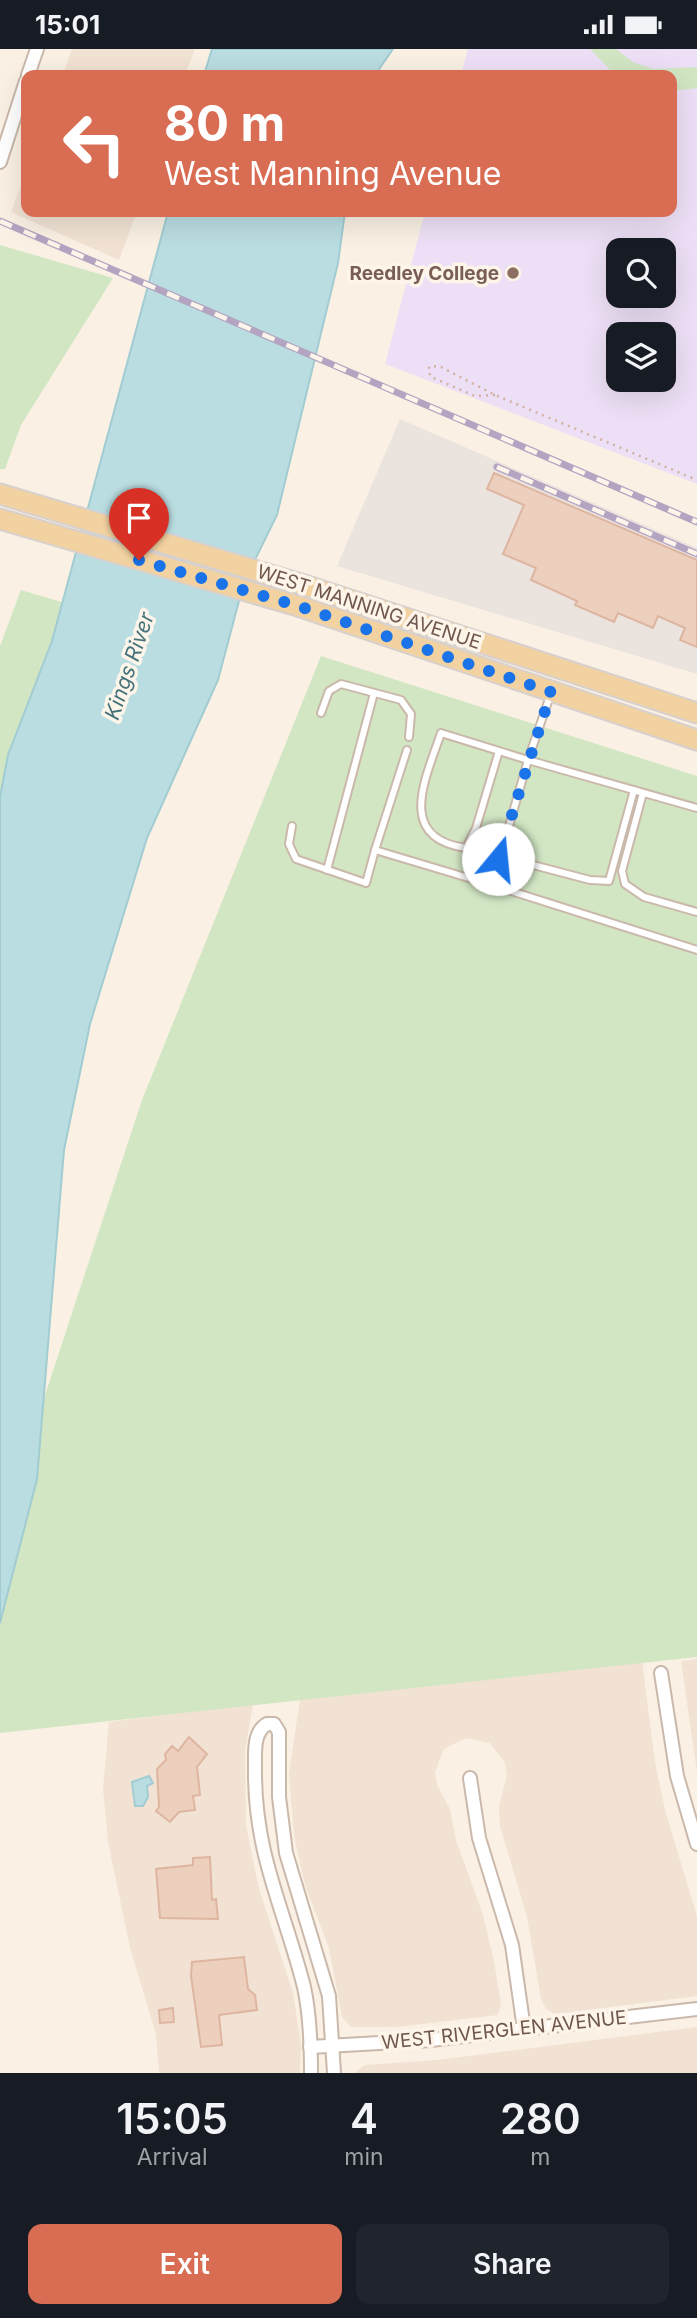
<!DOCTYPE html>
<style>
:root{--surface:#171b24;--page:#20242c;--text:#f1f3f6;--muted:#9ea1a6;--accent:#d96d53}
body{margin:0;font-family:Inter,sans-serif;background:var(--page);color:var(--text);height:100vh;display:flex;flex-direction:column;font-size:26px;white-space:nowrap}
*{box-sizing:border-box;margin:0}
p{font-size:23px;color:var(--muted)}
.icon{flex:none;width:38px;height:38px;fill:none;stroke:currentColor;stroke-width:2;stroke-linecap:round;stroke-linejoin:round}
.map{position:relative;height:2024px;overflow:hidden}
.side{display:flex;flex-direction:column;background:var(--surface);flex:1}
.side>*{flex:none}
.guide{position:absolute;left:21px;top:21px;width:656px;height:147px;border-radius:14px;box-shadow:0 7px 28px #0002;background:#d96d53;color:#fff;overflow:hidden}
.fabs{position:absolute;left:606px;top:189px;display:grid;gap:14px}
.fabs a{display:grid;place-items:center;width:70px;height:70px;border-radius:14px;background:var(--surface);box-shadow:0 7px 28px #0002;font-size:35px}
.pin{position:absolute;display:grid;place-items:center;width:60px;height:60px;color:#fff;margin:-72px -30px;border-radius:50% 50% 50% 0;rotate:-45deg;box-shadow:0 0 7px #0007}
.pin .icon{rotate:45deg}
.me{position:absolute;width:77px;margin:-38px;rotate:17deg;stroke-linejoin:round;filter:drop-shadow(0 0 5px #0008)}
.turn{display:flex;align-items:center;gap:24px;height:147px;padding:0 28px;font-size:32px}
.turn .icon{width:91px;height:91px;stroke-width:2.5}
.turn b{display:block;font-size:49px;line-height:60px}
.eta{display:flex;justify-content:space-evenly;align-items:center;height:119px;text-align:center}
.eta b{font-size:42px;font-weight:600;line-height:49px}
.button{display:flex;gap:14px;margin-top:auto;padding:14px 28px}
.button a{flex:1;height:80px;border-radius:14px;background:var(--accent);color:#fff;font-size:28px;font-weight:600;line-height:80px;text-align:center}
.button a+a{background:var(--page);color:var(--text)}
.status{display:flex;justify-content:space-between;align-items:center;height:49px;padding:0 35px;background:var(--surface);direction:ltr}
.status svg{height:19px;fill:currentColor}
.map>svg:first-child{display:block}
</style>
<div class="status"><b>15:01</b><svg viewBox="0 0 49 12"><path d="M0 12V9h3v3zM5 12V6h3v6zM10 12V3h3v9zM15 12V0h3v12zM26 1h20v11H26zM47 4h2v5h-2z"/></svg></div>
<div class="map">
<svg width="697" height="2024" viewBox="0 0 697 2024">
<rect width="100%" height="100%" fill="#faf1e4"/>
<g fill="#f1e2d3">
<polygon points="72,0 195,0 185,26 63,26"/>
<polygon points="26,123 26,163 137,163 119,211 11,163"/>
<polygon points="697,1610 697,1723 681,1612"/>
<polygon points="642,1612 655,1713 665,1761 697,1867 697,1947 556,1965 546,1960 541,1950 527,1868 500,1777 499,1757 507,1727 505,1714 490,1694 466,1689 444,1700 435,1723 437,1736 450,1760 456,1791 483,1866 494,1912 501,1955 498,1966 397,1978 351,1978 342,1968 329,1899 305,1836 294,1787 289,1725 300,1650"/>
<polygon points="253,1655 245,1703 246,1776 259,1840 293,1944 301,1996 300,2024 159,2024 156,1985 130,1899 108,1793 103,1740 109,1673"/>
<polygon points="697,1978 697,2024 354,2024 365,2016 437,2011"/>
</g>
<polygon fill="#eae3de" points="400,370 697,499 697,625 337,517"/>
<path fill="#ede0f6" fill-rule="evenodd" d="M 468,0 L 697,0 L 697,435 L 385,315 L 425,163 L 672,163 L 672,26 L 461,26 ZM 618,201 L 663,201 L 663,247 L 618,247 ZM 618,285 L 663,285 L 663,331 L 618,331 Z"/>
<g fill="#d2e6c4">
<polygon points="590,0 616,0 633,13 653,20 697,18 697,39 672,42 672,26 615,26"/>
<polygon points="0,196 113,229 21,376 5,420 0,420"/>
<polygon points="21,541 75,557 0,791 0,597"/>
<polygon points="321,607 697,727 697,1608 0,1684 0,1483 142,1051"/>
</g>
<g fill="#badde1" stroke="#a1ccd2" stroke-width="2">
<polygon points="212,0 393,0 375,26 204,26"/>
<polygon points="168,163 345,163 338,214 277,466 244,533 218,631 147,789 90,975 64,1101 37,1430 0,1574 0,748 8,706 52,592"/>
<polygon points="149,1727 153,1734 147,1737 148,1748 143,1757 135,1757 132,1733"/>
</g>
<g fill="#edcfbe" stroke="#deb5a0" stroke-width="2">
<polygon points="494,424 697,511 697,598 680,591 685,579 658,567 653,579 618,564 614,573 575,556 577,552 531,531 536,519 503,505 524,456 487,440"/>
<polygon points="189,1688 207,1705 197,1718 200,1746 193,1747 195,1761 179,1763 170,1773 156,1762 159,1758 157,1720 166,1711 165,1705 172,1697 178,1702"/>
<polygon points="210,1808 212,1851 216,1850 218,1870 160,1869 156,1820 193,1816 193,1809"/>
<polygon points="244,1908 248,1940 255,1946 257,1961 219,1966 222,1996 201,1998 191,1927 192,1913"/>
<polygon points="173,1959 174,1973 160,1974 159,1961"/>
</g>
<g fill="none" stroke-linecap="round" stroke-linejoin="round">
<g stroke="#cab8ab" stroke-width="10">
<g id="lane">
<polyline points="321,664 329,642 341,635 401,651 411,665 409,688"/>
<polyline points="407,701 375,801 492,836"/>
<path d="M 499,702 L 476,779 L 466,799 C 395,789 426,729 441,684 L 528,711 L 551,644"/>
<polyline points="643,744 622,822 625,835 644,848 697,863"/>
<polyline points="697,759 528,711 492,836 697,901"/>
<polyline points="292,777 289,795 296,810 366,834 375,801"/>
<polyline points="499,807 590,831 609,832 634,741"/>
<polyline points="327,821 374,644"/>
</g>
</g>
<g stroke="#cab8ab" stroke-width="16">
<g id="street">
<polyline points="28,26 37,0"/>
<polyline points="0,113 26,32"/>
<polyline points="661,1624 677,1727 697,1795"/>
<polyline points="470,1729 479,1789 512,1896 524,1980"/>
<polyline points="310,1998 431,1991 697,1960"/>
<path d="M 311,2024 C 311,1997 310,1965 304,1938 C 284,1859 254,1805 255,1719 C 255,1704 253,1683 267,1675 L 274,1675 L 279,1683 L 279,1748 L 286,1804 L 329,1947 L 334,2024"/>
</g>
</g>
<g stroke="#d7d0cd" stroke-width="23">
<g id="primary">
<polyline points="0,445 304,536 697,664"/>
<polyline points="0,470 298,557 697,691"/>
</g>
</g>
<polyline stroke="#d1b2a1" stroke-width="2.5" stroke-dasharray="2 5" stroke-linecap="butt" points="495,346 475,347 431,328 428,321 430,317 441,318 495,346 697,431"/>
<use href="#lane" stroke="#fff" stroke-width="6"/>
<use href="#street" stroke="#fff" stroke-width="12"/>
<use href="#primary" stroke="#f3d2a1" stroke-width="19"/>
<g stroke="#b3a4c2" stroke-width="7">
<g id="rail">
<polyline points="0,172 697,473"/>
<polyline points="497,418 697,505"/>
</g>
</g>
<use href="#rail" stroke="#fdf5e9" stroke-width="4.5" stroke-dasharray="13" stroke-linecap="butt"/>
</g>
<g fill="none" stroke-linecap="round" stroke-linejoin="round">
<polyline stroke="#1a73e8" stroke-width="12" stroke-dasharray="0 21.6" points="139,511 298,557 551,643 498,810"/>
</g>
<circle fill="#8d6e63" stroke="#fdf5e9" stroke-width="2.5" cx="513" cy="224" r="7"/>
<g text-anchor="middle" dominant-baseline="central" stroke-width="7" stroke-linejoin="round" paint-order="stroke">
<g font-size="19" font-weight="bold" fill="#785e54" stroke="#fdf5e9" text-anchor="end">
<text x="499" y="224">Reedley College</text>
</g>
<g font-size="19" fill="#70574c" stroke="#fdf5e9">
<text transform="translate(369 558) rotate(18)">WEST MANNING AVENUE</text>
<text transform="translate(504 1981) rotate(-6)">WEST RIVERGLEN AVENUE</text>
</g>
<g font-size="21" font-style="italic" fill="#44737b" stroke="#fdf5e9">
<text transform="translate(129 617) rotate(-71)">Kings River</text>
</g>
</g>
</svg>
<div class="fabs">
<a><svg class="icon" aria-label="search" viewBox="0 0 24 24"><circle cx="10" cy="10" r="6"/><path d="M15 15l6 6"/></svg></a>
<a><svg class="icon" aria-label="layers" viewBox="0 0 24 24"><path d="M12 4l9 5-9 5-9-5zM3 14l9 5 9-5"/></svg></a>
</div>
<div class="pin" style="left:139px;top:511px;background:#d93025"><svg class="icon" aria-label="arrive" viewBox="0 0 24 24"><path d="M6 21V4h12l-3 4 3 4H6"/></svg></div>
<svg class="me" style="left:498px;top:810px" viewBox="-20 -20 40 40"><circle r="19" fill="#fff"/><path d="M0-13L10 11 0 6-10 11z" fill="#1a73e8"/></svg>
<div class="guide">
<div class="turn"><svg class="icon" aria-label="left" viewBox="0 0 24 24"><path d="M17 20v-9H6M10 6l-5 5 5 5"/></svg><div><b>80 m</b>West Manning Avenue</div></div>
</div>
</div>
<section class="side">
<div class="eta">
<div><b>15:05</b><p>Arrival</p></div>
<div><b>4</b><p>min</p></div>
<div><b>280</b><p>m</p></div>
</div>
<div class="button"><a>Exit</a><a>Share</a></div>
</section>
